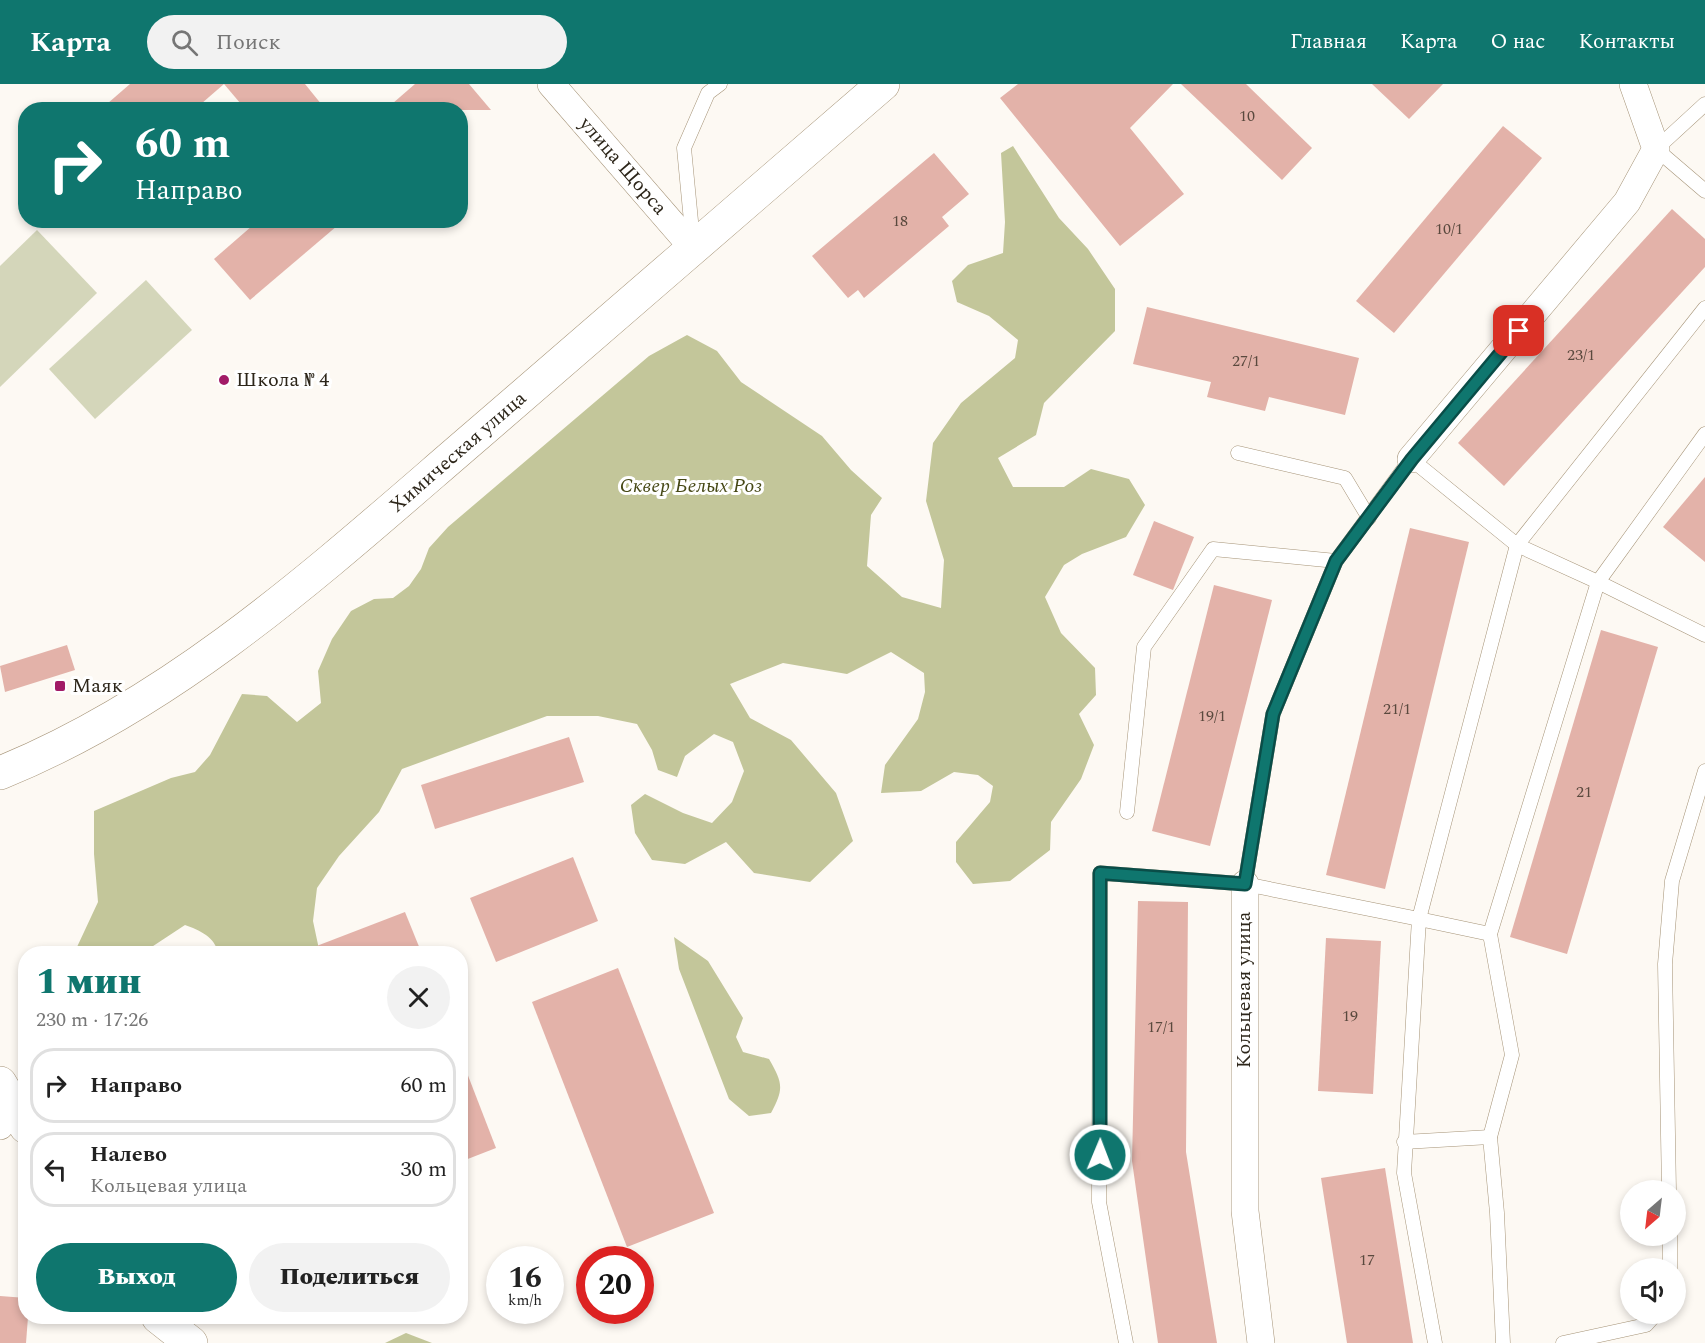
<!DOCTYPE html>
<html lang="ru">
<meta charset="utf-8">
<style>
:root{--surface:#fff;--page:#f2f2f2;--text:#222;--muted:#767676;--line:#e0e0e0;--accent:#0f766e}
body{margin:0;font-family:Spectral,serif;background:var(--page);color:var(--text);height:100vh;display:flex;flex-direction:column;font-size:22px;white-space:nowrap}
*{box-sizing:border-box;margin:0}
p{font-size:20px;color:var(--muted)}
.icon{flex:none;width:33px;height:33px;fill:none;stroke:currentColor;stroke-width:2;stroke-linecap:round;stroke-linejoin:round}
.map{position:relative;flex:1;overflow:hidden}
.side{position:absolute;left:18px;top:862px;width:450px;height:378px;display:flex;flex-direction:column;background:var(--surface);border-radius:24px;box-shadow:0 3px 9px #0003}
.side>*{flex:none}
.top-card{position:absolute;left:18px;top:18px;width:450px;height:126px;border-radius:24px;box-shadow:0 3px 9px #0003;background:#0f766e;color:#fff;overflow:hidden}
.needle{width:39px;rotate:208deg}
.controls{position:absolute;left:1620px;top:1096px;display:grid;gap:12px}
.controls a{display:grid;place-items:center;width:66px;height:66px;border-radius:50%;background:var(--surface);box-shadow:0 3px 9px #0003;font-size:30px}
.speed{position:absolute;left:486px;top:1162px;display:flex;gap:12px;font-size:30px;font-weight:700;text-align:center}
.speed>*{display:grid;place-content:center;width:78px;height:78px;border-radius:50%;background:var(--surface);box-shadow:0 3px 9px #0003;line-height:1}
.speed small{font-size:15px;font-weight:400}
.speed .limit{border:9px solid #d22;background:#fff;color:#111}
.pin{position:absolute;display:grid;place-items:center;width:51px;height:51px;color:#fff;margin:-26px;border-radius:12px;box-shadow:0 3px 9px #0006}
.me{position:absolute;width:66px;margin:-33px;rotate:1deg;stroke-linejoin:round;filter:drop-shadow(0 0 4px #0008)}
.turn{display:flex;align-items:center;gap:21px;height:126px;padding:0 18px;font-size:27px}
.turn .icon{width:78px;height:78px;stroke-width:2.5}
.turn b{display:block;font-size:42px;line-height:51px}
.round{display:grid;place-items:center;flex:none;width:63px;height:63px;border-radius:32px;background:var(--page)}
.overview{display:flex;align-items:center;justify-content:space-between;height:102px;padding:0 18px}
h1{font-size:36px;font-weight:800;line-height:45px;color:var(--accent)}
.primary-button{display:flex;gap:12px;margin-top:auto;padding:12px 18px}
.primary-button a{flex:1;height:69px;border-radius:36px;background:var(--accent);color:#fff;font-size:24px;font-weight:800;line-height:69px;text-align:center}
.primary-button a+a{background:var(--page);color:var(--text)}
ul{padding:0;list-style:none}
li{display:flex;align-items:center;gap:18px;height:75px;margin:0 12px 9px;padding:0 6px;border:3px solid var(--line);border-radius:24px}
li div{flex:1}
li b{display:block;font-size:22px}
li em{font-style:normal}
header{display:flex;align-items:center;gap:36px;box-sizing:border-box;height:84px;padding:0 30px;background:var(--accent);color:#fff}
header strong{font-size:28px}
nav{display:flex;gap:33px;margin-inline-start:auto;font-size:21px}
.search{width:420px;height:54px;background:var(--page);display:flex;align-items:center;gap:15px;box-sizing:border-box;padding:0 21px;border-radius:33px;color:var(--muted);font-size:22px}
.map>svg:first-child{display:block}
</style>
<header>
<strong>Карта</strong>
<div class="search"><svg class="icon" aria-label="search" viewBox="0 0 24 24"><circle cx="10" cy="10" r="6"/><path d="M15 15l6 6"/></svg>Поиск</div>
<nav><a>Главная</a><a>Карта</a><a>О нас</a><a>Контакты</a></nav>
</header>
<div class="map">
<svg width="1705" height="1259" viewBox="0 0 1705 1259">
<rect width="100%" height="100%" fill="#fdf9f3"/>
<g fill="#d4d6ba">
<polygon points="37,146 97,209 0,303 0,182"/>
<polygon points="146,196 192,246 95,335 49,285"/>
</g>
<g fill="#c3c69a">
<path d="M 1013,62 L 1059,134 L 1088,165 L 1115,205 L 1115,247 L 1044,319 L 1036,351 L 998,374 L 1013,403 L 1064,403 L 1091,385 L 1129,395 L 1145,421 L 1126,453 L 1082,470 L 1064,481 L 1045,513 L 1061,549 L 1095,584 L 1096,611 L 1079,630 L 1094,661 L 1081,695 L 1051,738 L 1050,766 L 1010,797 L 973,800 L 956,778 L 956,758 L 990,718 L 993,702 L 978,691 L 954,688 L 921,707 L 881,709 L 885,681 L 918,635 L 925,608 L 924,589 L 891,568 L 847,590 L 783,579 L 730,600 L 750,634 L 791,656 L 836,709 L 853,757 L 810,798 L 754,789 L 726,758 L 685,780 L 652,776 L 635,749 L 631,721 L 645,710 L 683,729 L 712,739 L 732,718 L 744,687 L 733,658 L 714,650 L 685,672 L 677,693 L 658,686 L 652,666 L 637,640 L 598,632 L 547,632 L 402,685 L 379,728 L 339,772 L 317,804 L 313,837 L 320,870 L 218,870 C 216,853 199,846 185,841 L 141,870 L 79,870 L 77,863 L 98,818 L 94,770 L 94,727 L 171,694 L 195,688 L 210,671 L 242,610 L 267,612 L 297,638 L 321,619 L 318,587 L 332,555 L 351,527 L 374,515 L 393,514 L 409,502 L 421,485 L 429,464 L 448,443 L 649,272 L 687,251 L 717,267 L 741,298 L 822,352 L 851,386 L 882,414 L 871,431 L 867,482 L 902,513 L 941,524 L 944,476 L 926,417 L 933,359 L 961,319 L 1015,274 L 1018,256 L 989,232 L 957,218 L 952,197 L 968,181 L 1003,169 L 1005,138 L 1001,69 Z"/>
<path d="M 674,853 L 708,877 L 743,934 L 736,953 L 743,968 L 769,975 C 783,999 784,1005 771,1029 L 749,1032 L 729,1015 L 679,885 Z"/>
<polygon points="406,1249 432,1259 385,1259"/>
</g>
<g fill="#e3b2a9">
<polygon points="130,0 224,0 194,26 100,26"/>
<polygon points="224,0 305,0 326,26 246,26"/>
<polygon points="415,0 469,0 491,26 385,26"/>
<polygon points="1018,0 1173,0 1130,44 1184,110 1120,162 1000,14"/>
<polygon points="1181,0 1246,0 1312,64 1282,96"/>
<polygon points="1372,0 1443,0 1409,35"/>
<polygon points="1503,42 1542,74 1394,249 1356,217"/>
<polygon points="934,69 969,110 942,133 949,142 864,214 858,206 848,214 812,172"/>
<polygon points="1672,125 1705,155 1705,183 1504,402 1458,359"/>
<polygon points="259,136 344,136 250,216 214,175"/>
<polygon points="1147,223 1359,274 1345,331 1269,313 1265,327 1207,313 1211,298 1133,280"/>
<polygon points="1705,393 1705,478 1663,443"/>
<polygon points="1154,437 1194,453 1173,506 1133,491"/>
<polygon points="1410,444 1469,458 1385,805 1326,791"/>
<polygon points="1214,501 1272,516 1210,762 1152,747"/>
<polygon points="1601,546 1658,563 1567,870 1510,853"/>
<polygon points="67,561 75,586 5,608 0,582"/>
<polygon points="569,653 584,698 435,745 421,701"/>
<polygon points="573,773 598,837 496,878 470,814"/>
<polygon points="1138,817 1188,818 1186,1068 1217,1259 1158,1259 1132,1077"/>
<polygon points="405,828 422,870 301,870 301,868"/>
<polygon points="1326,854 1381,857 1373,1010 1318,1007"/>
<polygon points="618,884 714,1129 627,1163 532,918"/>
<polygon points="462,976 496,1064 460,1078 460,977"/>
<polygon points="1385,1084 1413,1259 1347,1259 1321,1094"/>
<polygon points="0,1212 26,1214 26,1233 28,1233 26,1259 0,1259"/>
</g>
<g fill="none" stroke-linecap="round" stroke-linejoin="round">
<g stroke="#a69478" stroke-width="15">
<g id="lane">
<polyline points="1705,20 1656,65 1705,107"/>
<polyline points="693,158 684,64 708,9 720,0"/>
<polyline points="1238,369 1345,394 1369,434"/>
<polyline points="1127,728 1144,563 1213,465 1336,477"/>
<polyline points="1245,800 1273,630 1336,477 1411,375 1517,461 1598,498 1705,551"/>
<polyline points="1404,1058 1490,1053"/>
<polyline points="1669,1107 1665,880 1672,797 1705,687"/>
<polyline points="1670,1152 1670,1185"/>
<polyline points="1126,1259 1099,1118 1100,789 1245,800 1419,835 1517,461 1705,224"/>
<polyline points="1435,1259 1404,1089 1419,835 1490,850"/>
<polyline points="1503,1259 1497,1129 1490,1053 1512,971 1490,850 1598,498 1705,350"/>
<polyline points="1563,1259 1646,1241 1656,1230"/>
</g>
</g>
<g stroke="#a69478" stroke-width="28">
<g id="street">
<polyline points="551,0 694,165"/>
<polyline points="1411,375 1627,118 1656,65 1633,0"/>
<polyline points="1245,800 1245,1127 1261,1259"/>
<polyline points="0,1042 14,1025"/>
</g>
</g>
<g stroke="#a69478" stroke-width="34">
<g id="secondary">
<path d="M 0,689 C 182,615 329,478 477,351 C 612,234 748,117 883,0"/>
<polyline points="0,999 26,1043"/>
<polyline points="158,1233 191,1259"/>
</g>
</g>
<use href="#lane" stroke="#fff" stroke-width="14"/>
<use href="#street" stroke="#fff" stroke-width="27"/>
<use href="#secondary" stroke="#fff" stroke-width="33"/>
</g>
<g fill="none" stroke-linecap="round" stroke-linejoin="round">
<g stroke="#0a4d48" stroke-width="15">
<polyline id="route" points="1100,1071 1100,789 1245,800 1273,630 1336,477 1412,375 1519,247"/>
</g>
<use href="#route" stroke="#0f766e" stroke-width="10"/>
</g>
<g fill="#a21b67" stroke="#fff" stroke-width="2">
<circle cx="224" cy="296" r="6"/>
<rect x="54" y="596" width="12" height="12" rx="3"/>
</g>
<g text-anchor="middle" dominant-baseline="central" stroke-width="6" stroke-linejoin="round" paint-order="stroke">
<g font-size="16" fill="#5a493e">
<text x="1247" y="32">10</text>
<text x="900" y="137">18</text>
<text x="1449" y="145">10/1</text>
<text x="1581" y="271">23/1</text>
<text x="1246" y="277">27/1</text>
<text x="1397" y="625">21/1</text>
<text x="1212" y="632">19/1</text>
<text x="1584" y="708">21</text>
<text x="1350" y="932">19</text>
<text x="1161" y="943">17/1</text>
<text x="1367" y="1176">17</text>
</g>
<g font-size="20" fill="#2d261a" stroke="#fff">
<text transform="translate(623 82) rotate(49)">улица Щорса</text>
<text transform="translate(458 368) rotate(-41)">Химическая улица</text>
<text transform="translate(1244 906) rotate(-90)">Кольцевая улица</text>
</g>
<g font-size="20" fill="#2d261a" stroke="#fff" text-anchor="start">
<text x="236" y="296">Школа № 4</text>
<text x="72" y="602">Маяк</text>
</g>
<g font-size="20" font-style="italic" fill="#464815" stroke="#fff">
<text x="691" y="402">Сквер Белых Роз</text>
</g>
</g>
</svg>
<div class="controls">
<a><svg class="needle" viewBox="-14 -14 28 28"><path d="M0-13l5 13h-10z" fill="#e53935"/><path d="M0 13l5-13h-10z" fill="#767676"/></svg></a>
<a><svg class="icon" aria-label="sound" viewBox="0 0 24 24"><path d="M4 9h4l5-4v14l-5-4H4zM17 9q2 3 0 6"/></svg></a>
</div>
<div class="speed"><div>16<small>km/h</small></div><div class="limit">20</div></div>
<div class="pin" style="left:1519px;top:247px;background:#d93025"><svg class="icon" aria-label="arrive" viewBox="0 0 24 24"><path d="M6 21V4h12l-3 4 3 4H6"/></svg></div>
<svg class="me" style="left:1100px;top:1071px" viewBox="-20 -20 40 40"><circle r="17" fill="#0f766e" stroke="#fff" stroke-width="3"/><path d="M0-11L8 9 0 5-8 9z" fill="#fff"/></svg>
<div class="top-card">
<div class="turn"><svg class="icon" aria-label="right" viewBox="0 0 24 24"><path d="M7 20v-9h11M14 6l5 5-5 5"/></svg><div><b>60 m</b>Направо</div></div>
</div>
<section class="side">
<div class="overview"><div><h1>1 мин</h1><p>230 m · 17:26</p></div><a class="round"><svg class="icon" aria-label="close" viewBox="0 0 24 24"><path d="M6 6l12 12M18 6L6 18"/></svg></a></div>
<ul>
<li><svg class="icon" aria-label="right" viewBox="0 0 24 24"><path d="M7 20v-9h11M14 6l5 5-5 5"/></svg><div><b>Направо</b></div><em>60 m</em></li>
<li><svg class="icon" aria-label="left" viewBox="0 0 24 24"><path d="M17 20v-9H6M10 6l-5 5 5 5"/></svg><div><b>Налево</b><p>Кольцевая улица</p></div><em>30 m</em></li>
</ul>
<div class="primary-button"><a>Выход</a><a>Поделиться</a></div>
</section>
</div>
